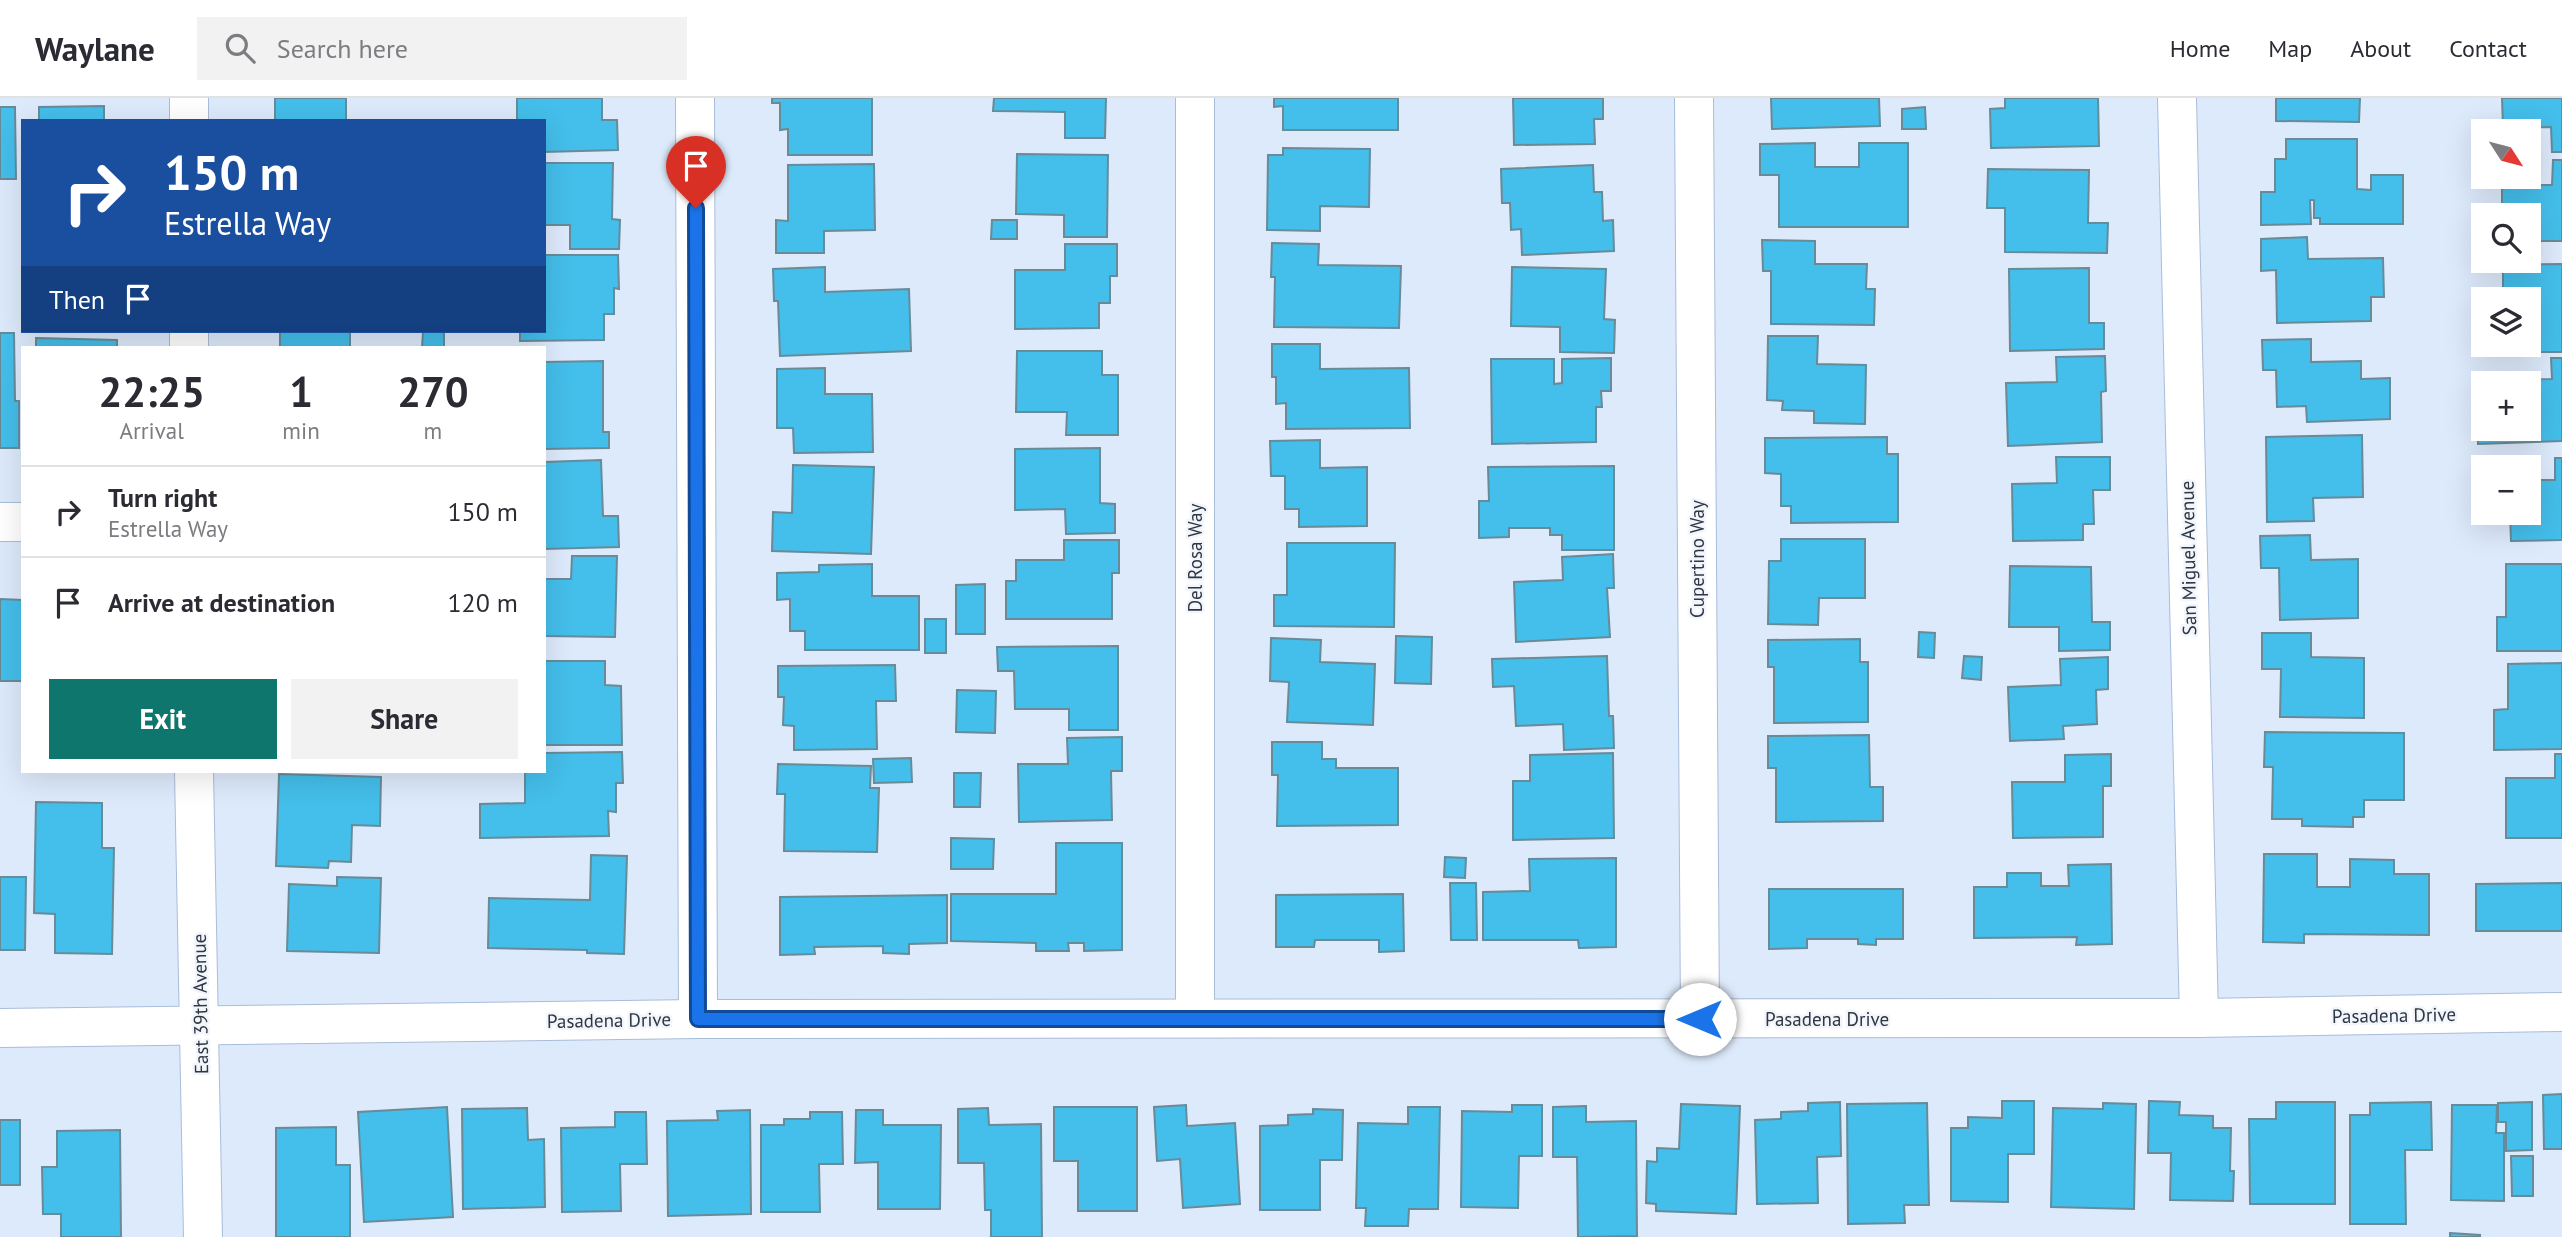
<!DOCTYPE html>
<meta charset="utf-8">
<style>
:root{--surface:#fff;--page:#f2f2f3;--text:#2b2b33;--muted:#7c7c81;--line:#e1e1e2;--accent:#0f766e}
body{margin:0;font-family:"PT Sans",sans-serif;background:var(--page);color:var(--text);height:100vh;display:flex;flex-direction:column;font-size:26px;white-space:nowrap}
*{box-sizing:border-box;margin:0}
p{font-size:23px;color:var(--muted)}
.icon{flex:none;width:38px;height:38px;fill:none;stroke:currentColor;stroke-width:2;stroke-linecap:round;stroke-linejoin:round}
.map{position:relative;flex:1;overflow:hidden}
.panel{position:absolute;left:21px;top:248px;width:525px;height:427px;display:flex;flex-direction:column;background:var(--surface);border-radius:0px;box-shadow:0 7px 28px #0002}
.panel>*{flex:none}
.guide{position:absolute;left:21px;top:21px;width:525px;height:214px;border-radius:0px;box-shadow:0 7px 28px #0002;background:#1a4fa0;color:#fff;overflow:hidden}
.needle{width:46px;rotate:126deg}
.tools{position:absolute;left:2471px;top:21px;display:grid;gap:14px}
.tools a{display:grid;place-items:center;width:70px;height:70px;border-radius:0px;background:var(--surface);box-shadow:0 7px 28px #0002;font-size:35px}
.pin{position:absolute;display:grid;place-items:center;width:60px;height:60px;color:#fff;margin:-72px -30px;border-radius:50% 50% 50% 0;rotate:-45deg;box-shadow:0 0 7px #0007}
.pin .icon{rotate:45deg}
.me{position:absolute;width:77px;margin:-38px;rotate:270deg;stroke-linejoin:round;filter:drop-shadow(0 0 5px #0008)}
.turn{display:flex;align-items:center;gap:24px;height:147px;padding:0 28px;font-size:32px}
.turn .icon{width:91px;height:91px;stroke-width:2.5}
.turn b{display:block;font-size:49px;line-height:60px}
.then{display:flex;align-items:center;height:66px;padding:0 28px;background:#0003;gap:14px;font-size:26px}
.eta{display:flex;justify-content:space-evenly;align-items:center;height:119px;text-align:center}
.eta b{font-size:42px;font-weight:700;line-height:49px}
.action{display:flex;gap:14px;margin-top:auto;padding:14px 28px}
.action a{flex:1;height:80px;border-radius:0px;background:var(--accent);color:#fff;font-size:28px;font-weight:700;line-height:80px;text-align:center}
.action a+a{background:var(--page);color:var(--text)}
ul{padding:0;list-style:none}
li{display:flex;align-items:center;gap:21px;height:91px;padding:0 28px;border-top:2px solid var(--line)}
li div{flex:1}
li b{display:block;font-size:26px}
li em{font-style:normal}
header{display:flex;align-items:center;gap:42px;box-sizing:border-box;height:98px;padding:0 35px;background:var(--surface);border-bottom:2px solid var(--line)}
header strong{font-size:33px}
nav{display:flex;gap:38px;margin-inline-start:auto;font-size:24px}
.search{width:490px;height:63px;background:var(--page);display:flex;align-items:center;gap:18px;box-sizing:border-box;padding:0 24px;border-radius:0px;color:var(--muted);font-size:26px}
.map>svg:first-child{display:block}
</style>
<header>
<strong>Waylane</strong>
<div class="search"><svg class="icon" aria-label="search" viewBox="0 0 24 24"><circle cx="10" cy="10" r="6"/><path d="M15 15l6 6"/></svg>Search here</div>
<nav><a>Home</a><a>Map</a><a>About</a><a>Contact</a></nav>
</header>
<div class="map">
<svg width="2562" height="1139" viewBox="0 0 2562 1139">
<rect width="100%" height="100%" fill="#ddeafb"/>
<g fill="#44beea" stroke="#688b99" stroke-width="2">
<rect x="275" y="0" width="71" height="23"/>
<polygon points="517,0 602,0 602,22 617,22 618,52 544,54 544,23 517,23"/>
<polygon points="772,0 872,0 872,57 788,57 788,31 780,32 780,5 772,5"/>
<polygon points="994,0 1106,0 1105,40 1065,40 1065,14 993,13"/>
<polygon points="1274,0 1398,0 1398,32 1283,32 1283,8 1274,9"/>
<polygon points="1513,0 1603,0 1603,21 1594,21 1595,46 1514,47"/>
<polygon points="1771,0 1879,0 1880,28 1772,31"/>
<polygon points="2005,0 2098,0 2099,48 1991,50 1990,11 2005,10"/>
<polygon points="2276,0 2360,0 2359,24 2276,23"/>
<polygon points="2502,0 2562,0 2562,54 2552,54 2551,29 2503,30"/>
<polygon points="104,8 104,23 39,23 39,9"/>
<polygon points="0,9 15,9 16,81 0,81"/>
<polygon points="1925,9 1926,31 1902,31 1902,11"/>
<polygon points="2286,41 2357,41 2357,91 2371,92 2371,77 2403,77 2403,126 2320,126 2320,120 2314,120 2314,102 2310,102 2311,126 2261,127 2261,94 2275,94 2275,61 2286,61"/>
<polygon points="1815,45 1815,69 1859,69 1859,45 1908,45 1908,129 1779,129 1779,77 1760,77 1760,46"/>
<polygon points="1283,50 1370,51 1369,109 1320,108 1320,133 1267,132 1268,57 1283,57"/>
<polygon points="1017,56 1108,57 1107,139 1064,139 1064,117 1016,116"/>
<polygon points="2553,62 2562,62 2562,143 2529,143 2529,117 2502,117 2502,87 2552,87"/>
<polygon points="544,65 613,65 612,121 620,122 619,151 570,151 570,127 544,127"/>
<polygon points="874,66 875,132 824,133 824,155 776,155 776,122 788,123 788,67"/>
<polygon points="1593,67 1594,94 1602,94 1603,123 1613,122 1614,153 1522,157 1521,131 1511,132 1510,105 1502,105 1501,71"/>
<polygon points="1988,71 2089,72 2088,125 2108,125 2107,155 2005,154 2005,110 1987,110"/>
<polygon points="992,122 1017,122 1017,141 991,141"/>
<polygon points="2307,139 2308,161 2383,160 2384,199 2371,199 2371,223 2277,225 2276,172 2261,173 2261,141"/>
<polygon points="1762,142 1815,143 1815,166 1867,166 1866,191 1875,191 1874,227 1771,226 1771,173 1763,173"/>
<polygon points="1272,145 1319,146 1318,167 1401,168 1399,230 1274,229 1275,179 1271,179"/>
<polygon points="1065,146 1117,146 1117,178 1110,178 1110,205 1099,205 1099,230 1015,231 1015,172 1065,172"/>
<polygon points="544,157 618,157 619,191 614,190 614,216 604,216 604,242 520,243 520,233 544,233"/>
<polygon points="2562,166 2562,254 2502,254 2502,247 2529,247 2529,201 2503,201 2503,167"/>
<polygon points="825,169 825,194 909,191 911,253 780,258 778,203 774,203 773,171"/>
<polygon points="1512,169 1606,171 1604,221 1615,222 1614,255 1560,254 1560,229 1511,228"/>
<polygon points="2089,170 2089,225 2104,225 2104,251 2010,253 2009,171"/>
<rect x="280" y="233" width="70" height="17"/>
<polygon points="423,234 444,234 444,250 422,250"/>
<polygon points="0,235 14,235 15,303 19,303 19,350 0,350"/>
<polygon points="1768,238 1818,238 1817,266 1866,267 1865,326 1814,325 1814,313 1782,312 1783,303 1767,302"/>
<polygon points="36,240 117,242 117,250 36,250"/>
<polygon points="2311,241 2311,264 2361,263 2361,281 2390,280 2390,321 2307,324 2306,308 2277,309 2276,272 2263,272 2262,242"/>
<polygon points="1272,246 1320,246 1320,271 1409,270 1410,330 1286,331 1286,305 1276,306 1276,279 1272,279"/>
<polygon points="1017,253 1102,253 1102,277 1118,277 1118,337 1066,337 1067,314 1016,314"/>
<polygon points="2105,258 2106,293 2101,294 2102,344 2008,348 2006,285 2057,284 2056,259"/>
<polygon points="1611,260 1611,293 1601,293 1602,309 1596,309 1596,344 1492,346 1491,261 1554,261 1554,286 1562,285 1562,261"/>
<polygon points="2551,260 2562,260 2562,343 2478,346 2477,297 2483,297 2483,331 2529,331 2529,285 2508,285 2508,282 2552,281"/>
<polygon points="603,263 603,334 609,334 609,350 544,351 544,264"/>
<polygon points="825,270 825,296 872,296 873,354 794,355 793,330 777,330 777,271"/>
<polygon points="2362,337 2363,399 2313,400 2314,423 2267,424 2266,339"/>
<polygon points="1887,339 1887,356 1898,356 1898,424 1791,425 1791,408 1781,408 1781,376 1765,375 1765,340"/>
<polygon points="1320,342 1320,370 1367,369 1367,428 1299,429 1299,411 1285,411 1285,378 1271,378 1270,343"/>
<polygon points="1100,350 1100,405 1115,406 1115,435 1066,436 1065,411 1015,412 1015,351"/>
<polygon points="2056,359 2110,359 2110,392 2093,392 2094,426 2083,426 2083,442 2013,443 2012,386 2057,385"/>
<polygon points="2555,360 2562,360 2562,442 2511,443 2510,415 2529,415 2529,382 2555,382"/>
<polygon points="601,362 603,418 618,418 619,449 544,451 544,364"/>
<polygon points="793,367 874,369 871,456 772,453 773,414 792,415"/>
<polygon points="1614,368 1614,452 1562,452 1562,437 1550,437 1550,430 1509,430 1509,439 1479,440 1479,403 1489,403 1488,369"/>
<polygon points="2310,437 2311,462 2358,461 2358,520 2280,522 2279,470 2261,470 2260,438"/>
<polygon points="1781,441 1865,441 1865,500 1819,500 1818,527 1768,526 1769,463 1781,463"/>
<polygon points="1064,442 1119,442 1119,475 1112,475 1112,521 1006,521 1006,483 1016,483 1016,462 1064,462"/>
<polygon points="1287,445 1395,445 1394,529 1274,528 1274,497 1287,497"/>
<polygon points="1613,456 1614,490 1607,490 1610,539 1516,544 1514,484 1563,482 1562,459"/>
<polygon points="572,458 617,458 615,539 544,538 544,481 571,481"/>
<polygon points="872,466 872,498 919,498 919,552 805,552 805,533 790,533 790,501 777,502 777,475 819,474 819,467"/>
<polygon points="2506,466 2562,466 2562,553 2497,553 2497,519 2506,519"/>
<polygon points="2010,468 2091,469 2092,524 2110,524 2110,552 2059,553 2059,529 2009,529"/>
<polygon points="985,486 985,536 956,536 956,487"/>
<polygon points="0,501 23,502 22,583 0,583"/>
<rect x="925" y="521" width="21" height="34"/>
<polygon points="1919,534 1935,535 1934,560 1918,559"/>
<polygon points="2262,535 2311,535 2311,559 2364,560 2364,620 2280,619 2281,571 2262,571"/>
<polygon points="1396,538 1432,539 1431,586 1395,585"/>
<polygon points="1271,540 1321,542 1320,564 1375,566 1373,627 1287,624 1289,584 1270,583"/>
<polygon points="1860,541 1860,564 1868,564 1868,624 1774,625 1774,569 1768,569 1768,542"/>
<polygon points="1118,548 1118,632 1069,632 1069,611 1015,611 1014,573 998,573 997,549"/>
<polygon points="1607,558 1609,618 1613,618 1614,650 1564,652 1563,626 1516,628 1514,588 1493,589 1492,561"/>
<polygon points="1964,558 1982,559 1981,582 1962,580"/>
<polygon points="2108,559 2108,591 2096,592 2097,626 2063,628 2064,641 2010,643 2008,589 2061,587 2060,561"/>
<polygon points="544,563 605,563 605,587 621,588 622,647 544,647"/>
<polygon points="2562,565 2562,651 2494,652 2494,612 2508,611 2508,566"/>
<polygon points="895,567 896,603 876,603 877,651 794,652 794,628 783,627 784,599 778,599 778,568"/>
<polygon points="957,592 996,593 995,635 956,634"/>
<polygon points="2265,634 2404,635 2404,702 2364,702 2364,719 2353,719 2353,729 2302,728 2302,721 2272,721 2273,669 2264,669"/>
<polygon points="1869,637 1870,689 1883,689 1883,723 1776,724 1776,670 1768,670 1768,638"/>
<polygon points="1122,639 1122,673 1111,673 1112,722 1019,724 1018,666 1068,666 1067,640"/>
<polygon points="1272,644 1322,644 1322,661 1336,661 1336,670 1398,670 1398,727 1277,728 1278,677 1272,677"/>
<polygon points="622,654 623,685 616,685 616,714 608,713 609,738 480,740 480,706 525,705 525,674 544,674 544,655"/>
<polygon points="1613,655 1614,740 1513,742 1513,683 1530,683 1530,657"/>
<polygon points="2111,656 2111,688 2103,688 2103,739 2013,740 2012,684 2065,684 2065,657"/>
<polygon points="2555,656 2562,656 2562,740 2506,740 2506,680 2555,680"/>
<polygon points="911,660 912,684 874,685 873,661"/>
<polygon points="778,666 871,668 870,690 879,690 877,754 784,753 785,696 777,696"/>
<polygon points="954,675 981,675 980,709 954,709"/>
<polygon points="279,676 381,679 380,728 352,727 351,764 329,763 328,770 276,768"/>
<polygon points="36,704 102,705 102,750 114,750 112,856 55,855 55,816 34,815"/>
<polygon points="951,740 994,741 993,771 951,771"/>
<polygon points="1056,745 1122,745 1122,852 1084,853 1084,845 1068,845 1069,853 1036,853 1036,845 951,843 951,796 1056,796"/>
<polygon points="2264,756 2317,756 2317,789 2350,789 2350,761 2394,762 2394,776 2429,776 2429,837 2304,836 2304,845 2263,844"/>
<polygon points="591,757 627,758 624,856 587,855 587,852 488,850 489,800 590,802"/>
<polygon points="1445,759 1466,760 1465,780 1444,779"/>
<polygon points="1616,760 1616,849 1579,850 1578,842 1483,842 1483,794 1530,793 1529,761"/>
<polygon points="2111,766 2112,846 2076,847 2077,839 1974,840 1974,789 2007,789 2007,775 2041,775 2041,788 2069,788 2068,767"/>
<polygon points="0,779 26,779 25,852 0,852"/>
<polygon points="337,779 381,780 379,855 287,853 289,786 337,788"/>
<polygon points="1450,785 1476,785 1477,842 1451,842"/>
<polygon points="2562,785 2562,833 2476,833 2476,786"/>
<polygon points="1769,791 1903,791 1903,841 1876,841 1876,847 1858,846 1858,841 1807,841 1807,850 1769,851"/>
<polygon points="1403,796 1404,853 1379,854 1379,842 1315,842 1314,849 1276,849 1276,797"/>
<polygon points="947,797 947,845 909,846 909,856 883,855 883,848 814,849 815,856 780,857 780,799"/>
<polygon points="2562,996 2562,1051 2544,1051 2543,997"/>
<polygon points="2002,1003 2034,1003 2034,1056 2008,1056 2008,1104 1951,1103 1951,1030 1968,1030 1968,1019 2002,1020"/>
<polygon points="2149,1003 2180,1004 2179,1017 2213,1018 2213,1030 2231,1030 2230,1073 2234,1073 2233,1103 2170,1102 2171,1055 2148,1055"/>
<polygon points="1840,1004 1841,1058 1817,1059 1818,1105 1757,1106 1755,1022 1781,1021 1781,1014 1808,1013 1808,1005"/>
<polygon points="2276,1004 2335,1004 2335,1106 2250,1106 2249,1021 2276,1021"/>
<polygon points="2431,1004 2432,1052 2405,1052 2406,1126 2350,1126 2350,1017 2370,1017 2370,1005"/>
<polygon points="2532,1004 2532,1052 2506,1053 2506,1024 2498,1024 2498,1005"/>
<polygon points="1927,1005 1929,1107 1904,1107 1905,1125 1848,1126 1847,1006"/>
<polygon points="2103,1005 2136,1006 2134,1111 2051,1109 2053,1010 2103,1011"/>
<polygon points="1681,1006 1740,1008 1736,1116 1656,1113 1656,1106 1646,1105 1647,1063 1657,1064 1657,1050 1679,1051"/>
<polygon points="1186,1007 1187,1028 1235,1025 1240,1106 1183,1110 1180,1061 1157,1063 1154,1009"/>
<polygon points="1512,1007 1542,1007 1542,1058 1519,1058 1518,1110 1461,1109 1462,1013 1512,1014"/>
<polygon points="2452,1007 2497,1007 2496,1035 2504,1035 2504,1103 2451,1102"/>
<polygon points="1586,1008 1586,1024 1636,1023 1637,1138 1578,1139 1577,1059 1553,1059 1553,1009"/>
<polygon points="447,1009 453,1119 364,1124 358,1014"/>
<polygon points="1054,1009 1137,1009 1137,1113 1078,1113 1078,1063 1054,1063"/>
<polygon points="1408,1009 1440,1009 1438,1111 1409,1111 1408,1128 1365,1128 1366,1110 1356,1110 1358,1025 1408,1026"/>
<polygon points="527,1010 528,1042 544,1041 545,1109 463,1111 462,1011"/>
<polygon points="988,1010 989,1027 1041,1026 1042,1139 991,1139 991,1112 985,1112 984,1065 958,1065 958,1011"/>
<polygon points="1313,1011 1343,1012 1342,1062 1320,1062 1320,1112 1260,1112 1260,1028 1288,1027 1288,1017 1313,1016"/>
<polygon points="750,1012 751,1116 668,1118 667,1023 718,1022 717,1013"/>
<polygon points="856,1012 883,1012 883,1027 941,1027 940,1111 878,1111 878,1064 855,1065"/>
<polygon points="615,1014 646,1014 647,1066 620,1066 621,1113 562,1114 561,1030 615,1029"/>
<polygon points="810,1014 842,1014 843,1066 819,1066 820,1114 761,1114 761,1027 784,1027 784,1021 810,1021"/>
<rect x="0" y="1022" width="20" height="65"/>
<polygon points="336,1029 336,1067 350,1067 350,1139 276,1139 276,1030"/>
<polygon points="120,1032 121,1139 61,1139 61,1116 43,1116 42,1069 57,1069 57,1033"/>
<polygon points="2511,1058 2533,1058 2533,1098 2512,1098"/>
<polygon points="2450,1135 2480,1137 2480,1139 2450,1139"/>
</g>
<g fill="none" stroke-linecap="round" stroke-linejoin="round">
<g stroke="#a9bdd8" stroke-width="40">
<g id="minor">
<polyline points="695,0 698,921"/>
<polyline points="1195,0 1195,920"/>
<polyline points="1694,0 1700,921"/>
<polyline points="2177,0 2199,920"/>
<polyline points="189,23 189,0"/>
<polyline points="189,250 189,233"/>
<polyline points="0,424 23,424"/>
<polyline points="194,674 203,1139"/>
<polyline points="0,930 698,921 2199,920 2562,914"/>
</g>
</g>
<use href="#minor" stroke="#fff" stroke-width="38"/>
</g>
<g fill="none" stroke-linecap="round" stroke-linejoin="round">
<g stroke="#114b97" stroke-width="18">
<polyline id="route" points="696,110 698,921 1700,921"/>
</g>
<use href="#route" stroke="#1a73e8" stroke-width="12"/>
</g>
<g text-anchor="middle" dominant-baseline="central" stroke-width="5" stroke-linejoin="round" paint-order="stroke">
<g font-size="19" fill="#2f3742" stroke="#f2f6fc">
<text transform="translate(1195 460) rotate(-90)">Del Rosa Way</text>
<text transform="translate(2188 460) rotate(-91)">San Miguel Avenue</text>
<text transform="translate(1697 461) rotate(-90)">Cupertino Way</text>
<text transform="translate(200 906) rotate(-91)">East 39th Avenue</text>
<text transform="translate(2394 917) rotate(-1)">Pasadena Drive</text>
<text x="1827" y="921">Pasadena Drive</text>
<text transform="translate(609 922) rotate(-1)">Pasadena Drive</text>
</g>
</g>
</svg>
<div class="tools">
<a><svg class="needle" viewBox="-14 -14 28 28"><path d="M0-13l5 13h-10z" fill="#e53935"/><path d="M0 13l5-13h-10z" fill="#7c7c81"/></svg></a>
<a><svg class="icon" aria-label="search" viewBox="0 0 24 24"><circle cx="10" cy="10" r="6"/><path d="M15 15l6 6"/></svg></a>
<a><svg class="icon" aria-label="layers" viewBox="0 0 24 24"><path d="M12 4l9 5-9 5-9-5zM3 14l9 5 9-5"/></svg></a>
<a>+</a>
<a>−</a>
</div>
<div class="pin" style="left:696px;top:110px;background:#d93025"><svg class="icon" aria-label="arrive" viewBox="0 0 24 24"><path d="M6 21V4h12l-3 4 3 4H6"/></svg></div>
<svg class="me" style="left:1700px;top:921px" viewBox="-20 -20 40 40"><circle r="19" fill="#fff"/><path d="M0-13L10 11 0 6-10 11z" fill="#1a73e8"/></svg>
<div class="guide">
<div class="turn"><svg class="icon" aria-label="right" viewBox="0 0 24 24"><path d="M7 20v-9h11M14 6l5 5-5 5"/></svg><div><b>150 m</b>Estrella Way</div></div>
<div class="then">Then<svg class="icon" aria-label="arrive" viewBox="0 0 24 24"><path d="M6 21V4h12l-3 4 3 4H6"/></svg></div>
</div>
<section class="panel">
<div class="eta">
<div><b>22:25</b><p>Arrival</p></div>
<div><b>1</b><p>min</p></div>
<div><b>270</b><p>m</p></div>
</div>
<ul>
<li><svg class="icon" aria-label="right" viewBox="0 0 24 24"><path d="M7 20v-9h11M14 6l5 5-5 5"/></svg><div><b>Turn right</b><p>Estrella Way</p></div><em>150 m</em></li>
<li><svg class="icon" aria-label="arrive" viewBox="0 0 24 24"><path d="M6 21V4h12l-3 4 3 4H6"/></svg><div><b>Arrive at destination</b></div><em>120 m</em></li>
</ul>
<div class="action"><a>Exit</a><a>Share</a></div>
</section>
</div>
